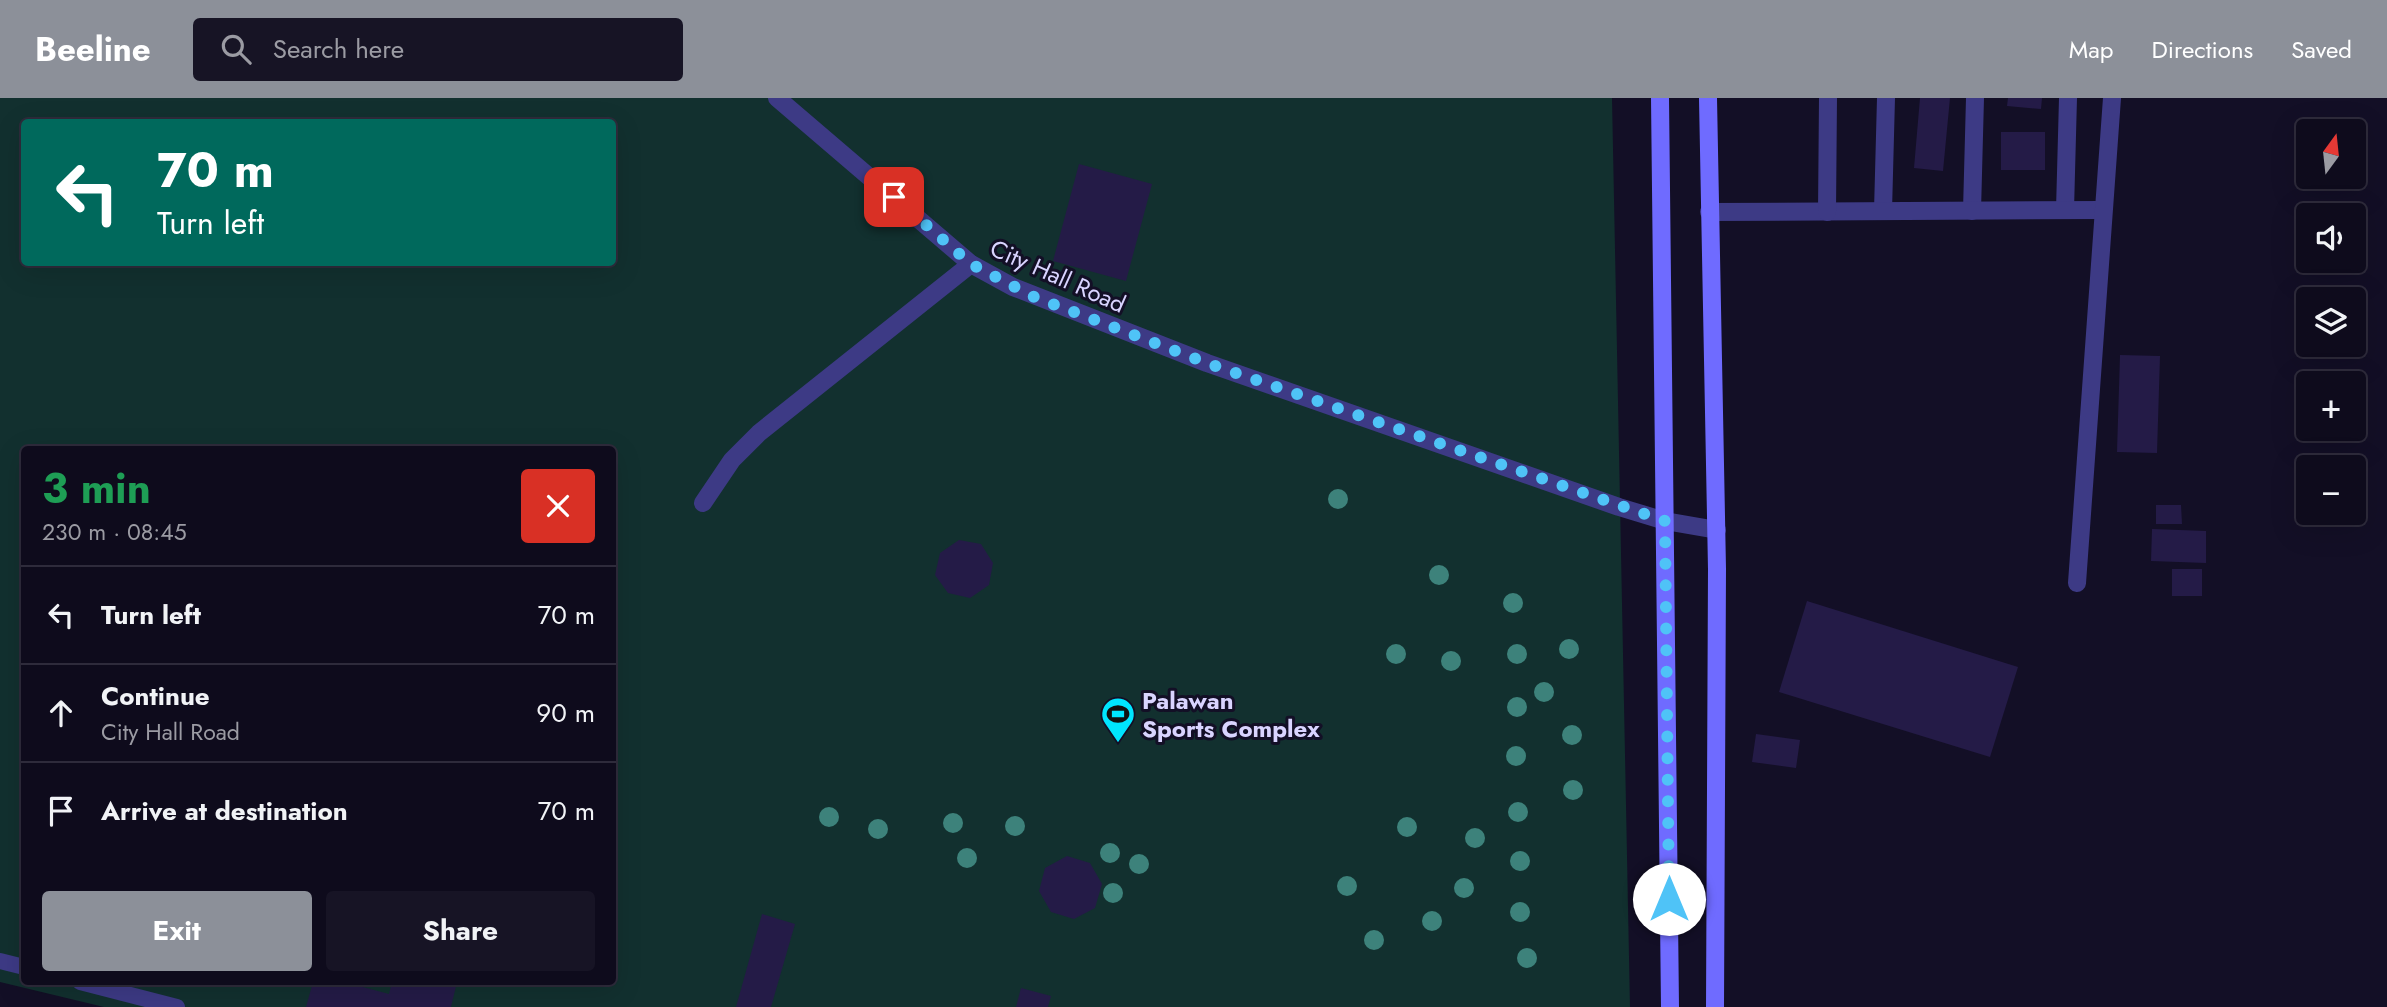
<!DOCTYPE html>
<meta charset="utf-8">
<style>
:root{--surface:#0e0b1c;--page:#171425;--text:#f1f3f6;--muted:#9b9ba3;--line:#2e2b3b;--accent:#8c9099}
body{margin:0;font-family:Jost,sans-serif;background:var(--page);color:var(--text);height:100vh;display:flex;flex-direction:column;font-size:26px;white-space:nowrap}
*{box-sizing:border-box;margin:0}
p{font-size:23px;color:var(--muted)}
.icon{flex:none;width:38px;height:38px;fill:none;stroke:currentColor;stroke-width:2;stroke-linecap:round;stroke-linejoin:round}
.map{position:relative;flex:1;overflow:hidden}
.details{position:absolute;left:21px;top:348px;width:595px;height:539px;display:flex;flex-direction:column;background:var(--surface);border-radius:7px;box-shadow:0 7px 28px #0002,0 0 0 2px var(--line)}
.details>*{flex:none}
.banner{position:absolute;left:21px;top:21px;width:595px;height:147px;border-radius:7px;box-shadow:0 7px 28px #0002,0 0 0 2px var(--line);background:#00695c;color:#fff;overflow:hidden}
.needle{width:46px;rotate:15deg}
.tools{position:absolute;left:2296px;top:21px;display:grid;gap:14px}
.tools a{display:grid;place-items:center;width:70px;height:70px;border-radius:7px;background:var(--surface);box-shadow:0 7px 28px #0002,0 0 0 2px var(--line);font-size:35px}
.pin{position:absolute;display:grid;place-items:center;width:60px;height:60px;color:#fff;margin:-30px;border-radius:14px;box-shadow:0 4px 10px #0006}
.me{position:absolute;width:77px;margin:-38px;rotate:0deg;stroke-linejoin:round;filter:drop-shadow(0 0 5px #0008)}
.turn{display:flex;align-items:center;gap:24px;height:147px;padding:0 21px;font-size:32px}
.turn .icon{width:91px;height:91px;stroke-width:2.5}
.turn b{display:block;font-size:49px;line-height:60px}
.round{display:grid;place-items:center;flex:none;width:74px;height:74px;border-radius:7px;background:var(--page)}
.head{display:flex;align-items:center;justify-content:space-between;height:119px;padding:0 21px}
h1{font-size:42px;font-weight:700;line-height:52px;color:#1e9e55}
.primary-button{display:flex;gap:14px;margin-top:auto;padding:14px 21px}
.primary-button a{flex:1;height:80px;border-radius:7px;background:var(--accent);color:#fff;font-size:28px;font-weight:700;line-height:80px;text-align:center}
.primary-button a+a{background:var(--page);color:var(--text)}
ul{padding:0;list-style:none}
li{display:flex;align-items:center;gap:21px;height:98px;padding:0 21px;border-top:2px solid var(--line)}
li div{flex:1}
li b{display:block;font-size:26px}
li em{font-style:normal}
header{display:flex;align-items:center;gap:42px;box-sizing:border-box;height:98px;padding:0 35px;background:var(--accent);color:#fff}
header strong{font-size:33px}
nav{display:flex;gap:38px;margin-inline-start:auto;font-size:24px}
.search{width:490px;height:63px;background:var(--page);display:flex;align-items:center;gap:18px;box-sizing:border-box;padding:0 24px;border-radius:7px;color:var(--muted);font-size:26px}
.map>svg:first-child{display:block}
</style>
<header>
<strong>Beeline</strong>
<div class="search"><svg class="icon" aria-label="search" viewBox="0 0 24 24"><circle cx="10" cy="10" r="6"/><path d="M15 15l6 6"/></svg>Search here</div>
<nav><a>Map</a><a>Directions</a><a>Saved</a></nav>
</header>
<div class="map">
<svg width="2387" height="909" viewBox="0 0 2387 909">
<rect width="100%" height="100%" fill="#130f26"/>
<path fill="#12302f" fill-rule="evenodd" d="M 0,0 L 1612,0 L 1630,909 L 104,909 L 0,884 ZM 24,24 L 612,24 L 612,164 L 24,164 ZM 24,352 L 612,352 L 612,884 L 24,884 Z"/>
<g fill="#241b47">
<polygon points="1920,0 1950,0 1943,73 1914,70"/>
<polygon points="2008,0 2042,0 2041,11 2007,8"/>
<rect x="2001" y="34" width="44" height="38"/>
<polygon points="1079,66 1152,86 1126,183 1053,163"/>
<polygon points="2120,257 2160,258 2157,355 2117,354"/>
<polygon points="2156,407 2181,407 2182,426 2156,426"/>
<polygon points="2152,431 2206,433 2206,465 2151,463"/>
<polygon points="959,442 981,446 993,465 989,487 970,500 948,495 935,477 940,455"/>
<rect x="2172" y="471" width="30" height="27"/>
<polygon points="1807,503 2018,569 1990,659 1779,594"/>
<polygon points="1756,636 1800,642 1796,670 1752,664"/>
<polygon points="1067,758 1090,765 1102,786 1095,810 1074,821 1051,814 1039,793 1045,770"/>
<polygon points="762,816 795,826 771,909 736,909"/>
<polygon points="313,884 344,884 389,896 392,884 457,884 451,909 306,909"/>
<polygon points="1021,890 1051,898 1048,909 1016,909"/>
</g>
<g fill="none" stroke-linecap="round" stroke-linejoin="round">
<g stroke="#3d3a85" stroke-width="16">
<polyline points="0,863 24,869"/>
<polyline points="80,884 177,909"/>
</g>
<g stroke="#3d3a85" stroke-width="18">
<polyline points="777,0 971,166 1013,189 1207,265 1619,409 1665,423 1717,432"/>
<polyline points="2065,112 2068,0"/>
<polyline points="1883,113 1886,0"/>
<polyline points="1972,113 1975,0"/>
<polyline points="1709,114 2103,112"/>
<polyline points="1827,114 1828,0"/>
<polyline points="703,405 732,362 759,335 971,166"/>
<polyline points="2077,485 2112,0"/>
</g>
<g stroke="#6f6bff" stroke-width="18">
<polyline points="1660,0 1670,909"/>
<polyline points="1708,0 1717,471 1715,909"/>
</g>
</g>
<g fill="#3d827b">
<circle cx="1338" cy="401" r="10"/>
<circle cx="1439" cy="477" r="10"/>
<circle cx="1513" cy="505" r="10"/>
<circle cx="1569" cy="551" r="10"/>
<circle cx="1396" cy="556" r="10"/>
<circle cx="1517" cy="556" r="10"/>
<circle cx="1451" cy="563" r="10"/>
<circle cx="1544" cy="594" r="10"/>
<circle cx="1517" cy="609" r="10"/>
<circle cx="1572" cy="637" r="10"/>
<circle cx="1516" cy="658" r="10"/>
<circle cx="1573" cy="692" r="10"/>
<circle cx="1518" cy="714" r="10"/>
<circle cx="829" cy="719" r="10"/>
<circle cx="953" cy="725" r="10"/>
<circle cx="1015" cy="728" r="10"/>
<circle cx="1407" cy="729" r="10"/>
<circle cx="878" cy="731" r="10"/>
<circle cx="1475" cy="740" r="10"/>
<circle cx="1110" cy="755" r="10"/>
<circle cx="967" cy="760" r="10"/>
<circle cx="1520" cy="763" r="10"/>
<circle cx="1139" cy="766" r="10"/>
<circle cx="1347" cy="788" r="10"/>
<circle cx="1464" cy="790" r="10"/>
<circle cx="1113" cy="795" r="10"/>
<circle cx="1520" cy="814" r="10"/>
<circle cx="1432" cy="823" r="10"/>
<circle cx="1374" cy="842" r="10"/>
<circle cx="1527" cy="860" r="10"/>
</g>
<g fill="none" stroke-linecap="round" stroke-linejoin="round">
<polyline stroke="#4fc3f7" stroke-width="12" stroke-dasharray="0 21.6" points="894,99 971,166 1032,198 1207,265 1665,423 1669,801"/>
</g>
<defs>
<g id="stadium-pin" transform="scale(1.75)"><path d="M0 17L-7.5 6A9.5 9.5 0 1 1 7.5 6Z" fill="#00e5ff" stroke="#130f26"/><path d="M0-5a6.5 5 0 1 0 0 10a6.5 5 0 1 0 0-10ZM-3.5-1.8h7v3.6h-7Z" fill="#111"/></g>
</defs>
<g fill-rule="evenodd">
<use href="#stadium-pin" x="1118" y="616"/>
</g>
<g text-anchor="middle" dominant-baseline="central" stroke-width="6" stroke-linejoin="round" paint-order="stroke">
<g font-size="24" fill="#d9d4ff" stroke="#130f26">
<text transform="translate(1058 178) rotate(24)">City Hall Road</text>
</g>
<g font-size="24" font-weight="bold" fill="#d9d4ff" stroke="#130f26" text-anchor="start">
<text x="1142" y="602">Palawan<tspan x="1142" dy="28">Sports Complex</tspan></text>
</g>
</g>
</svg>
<div class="tools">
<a><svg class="needle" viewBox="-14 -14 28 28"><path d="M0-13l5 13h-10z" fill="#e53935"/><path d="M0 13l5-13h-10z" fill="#9b9ba3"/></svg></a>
<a><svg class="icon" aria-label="sound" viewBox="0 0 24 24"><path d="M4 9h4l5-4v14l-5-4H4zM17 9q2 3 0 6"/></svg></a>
<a><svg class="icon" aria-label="layers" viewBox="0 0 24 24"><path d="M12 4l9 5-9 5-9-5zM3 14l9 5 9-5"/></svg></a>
<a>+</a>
<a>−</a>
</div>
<div class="pin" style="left:894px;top:99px;background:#d93025"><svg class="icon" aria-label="arrive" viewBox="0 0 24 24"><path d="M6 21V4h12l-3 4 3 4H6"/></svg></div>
<svg class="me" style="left:1669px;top:801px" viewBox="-20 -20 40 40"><circle r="19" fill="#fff"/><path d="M0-13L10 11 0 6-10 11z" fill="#4fc3f7"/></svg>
<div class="banner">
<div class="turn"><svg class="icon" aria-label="left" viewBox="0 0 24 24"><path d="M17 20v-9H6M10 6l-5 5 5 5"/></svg><div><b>70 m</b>Turn left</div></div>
</div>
<section class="details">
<div class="head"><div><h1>3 min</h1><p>230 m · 08:45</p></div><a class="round" style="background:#d93025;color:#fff"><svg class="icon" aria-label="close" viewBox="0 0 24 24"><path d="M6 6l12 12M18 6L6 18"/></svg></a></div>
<ul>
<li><svg class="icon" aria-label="left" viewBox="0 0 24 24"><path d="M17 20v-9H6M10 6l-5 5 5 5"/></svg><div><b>Turn left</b></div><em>70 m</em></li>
<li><svg class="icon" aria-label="ahead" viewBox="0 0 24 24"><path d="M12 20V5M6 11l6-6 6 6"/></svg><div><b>Continue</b><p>City Hall Road</p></div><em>90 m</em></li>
<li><svg class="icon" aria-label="arrive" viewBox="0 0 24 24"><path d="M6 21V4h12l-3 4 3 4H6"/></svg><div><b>Arrive at destination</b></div><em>70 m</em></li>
</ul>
<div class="primary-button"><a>Exit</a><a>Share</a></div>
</section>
</div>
